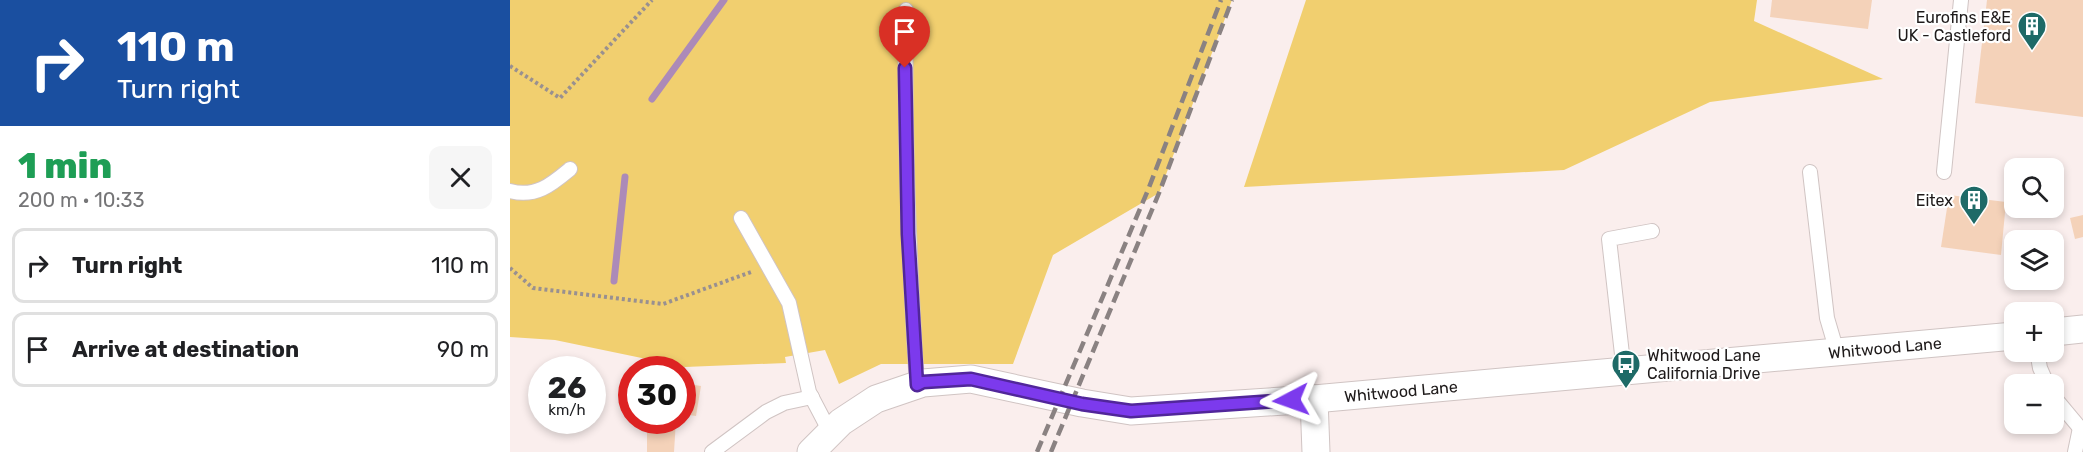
<!DOCTYPE html>
<meta charset="utf-8">
<style>
:root{--surface:#fff;--page:#f6f6f6;--text:#202124;--muted:#757577;--line:#e0e0e0}
body{margin:0;font-family:Rubik,sans-serif;background:var(--page);color:var(--text);height:100vh;display:flex;flex-direction:column;font-size:22px;white-space:nowrap}
*{box-sizing:border-box;margin:0}
p{font-size:20px;color:var(--muted)}
.icon{flex:none;width:33px;height:33px;fill:none;stroke:currentColor;stroke-width:2;stroke-linecap:round;stroke-linejoin:round}
.map{position:relative;flex:1;overflow:hidden}
.details{display:flex;flex-direction:column;background:var(--surface);width:510px}
.details>*{flex:none}
.guide{background:#1a4fa0;color:#fff;overflow:hidden}
.fabs{position:absolute;left:1494px;top:158px;display:grid;gap:12px}
.fabs a{display:grid;place-items:center;width:60px;height:60px;border-radius:12px;background:var(--surface);box-shadow:0 3px 9px #0003;font-size:30px}
.speed{position:absolute;left:18px;top:356px;display:flex;gap:12px;font-size:30px;font-weight:700;text-align:center}
.speed>*{display:grid;place-content:center;width:78px;height:78px;border-radius:50%;background:var(--surface);box-shadow:0 3px 9px #0003;line-height:1}
.speed small{font-size:15px;font-weight:400}
.speed .limit{border:9px solid #d22;background:#fff;color:#111}
.pin{position:absolute;display:grid;place-items:center;width:51px;height:51px;color:#fff;margin:-62px -26px;border-radius:50% 50% 50% 0;rotate:-45deg;box-shadow:0 0 6px #0007}
.pin .icon{rotate:45deg}
.me{position:absolute;width:66px;margin:-33px;rotate:266deg;stroke-linejoin:round;filter:drop-shadow(0 0 4px #0008)}
.turn{display:flex;align-items:center;gap:21px;height:126px;padding:0 18px;font-size:27px}
.turn .icon{width:78px;height:78px;stroke-width:2.5}
.turn b{display:block;font-size:42px;line-height:51px}
.round{display:grid;place-items:center;flex:none;width:63px;height:63px;border-radius:12px;background:var(--page)}
.headline{display:flex;align-items:center;justify-content:space-between;height:102px;padding:0 18px}
h1{font-size:36px;font-weight:800;line-height:45px;color:#1e9e55}
ul{padding:0;list-style:none}
li{display:flex;align-items:center;gap:18px;height:75px;margin:0 12px 9px;padding:0 6px;border:3px solid var(--line);border-radius:12px}
li div{flex:1}
li b{display:block;font-size:22px}
li em{font-style:normal}
main{display:flex;flex:1;min-height:0}
.map>svg:first-child{display:block}
</style>
<main>
<section class="details">
<div class="guide">
<div class="turn"><svg class="icon" aria-label="right" viewBox="0 0 24 24"><path d="M7 20v-9h11M14 6l5 5-5 5"/></svg><div><b>110 m</b>Turn right</div></div>
</div>
<div class="headline"><div><h1>1 min</h1><p>200 m · 10:33</p></div><a class="round"><svg class="icon" aria-label="close" viewBox="0 0 24 24"><path d="M6 6l12 12M18 6L6 18"/></svg></a></div>
<ul>
<li><svg class="icon" aria-label="right" viewBox="0 0 24 24"><path d="M7 20v-9h11M14 6l5 5-5 5"/></svg><div><b>Turn right</b></div><em>110 m</em></li>
<li><svg class="icon" aria-label="arrive" viewBox="0 0 24 24"><path d="M6 21V4h12l-3 4 3 4H6"/></svg><div><b>Arrive at destination</b></div><em>90 m</em></li>
</ul>
</section>
<div class="map">
<svg width="1573" height="452" viewBox="0 0 1573 452">
<rect width="100%" height="100%" fill="#faeeed"/>
<g fill="#f1cf6f">
<polygon points="0,0 722,0 649,193 543,255 503,364 371,364 329,384 315,350 275,357 276,363 175,367 45,340 0,337"/>
<polygon points="796,0 1247,0 1244,21 1373,79 1200,102 1054,170 734,187"/>
</g>
<g fill="none" stroke-linecap="round" stroke-linejoin="round">
<g stroke="#ac8ab8" stroke-width="7">
<polyline points="142,99 214,0"/>
<polyline points="104,281 115,177"/>
</g>
</g>
<g fill="#f4d2b9">
<polygon points="1262,0 1362,0 1358,29 1260,17"/>
<polygon points="1477,0 1573,0 1573,117 1465,103"/>
<polygon points="1439,195 1496,202 1491,255 1431,247"/>
<polygon points="1573,215 1573,237 1565,239 1560,218"/>
<polygon points="172,383 191,386 186,416 172,414"/>
<polygon points="137,420 166,420 164,452 137,452"/>
</g>
<g fill="none" stroke-linecap="round" stroke-linejoin="round">
<g stroke="#d0c4c3" stroke-width="16">
<g id="lane">
<path d="M 396,10 C 394,135 399,260 407,385"/>
<polyline points="1300,172 1317,318 1327,352"/>
<polyline points="1434,172 1451,0"/>
<path d="M 0,191 C 26,198 42,184 60,169"/>
<polyline points="231,218 279,303 299,392 320,432"/>
<polyline points="1527,351 1530,368 1537,384"/>
<polyline points="1114,372 1099,239 1142,231"/>
<polyline points="1544,397 1570,428 1573,429"/>
<polyline points="202,452 256,412 274,403 302,397"/>
<polyline points="1565,452 1570,428"/>
</g>
</g>
<g stroke="#d0c4c3" stroke-width="29">
<g id="street">
<polyline points="1544,332 1573,329"/>
<polyline points="804,399 806,452"/>
<path id="s1" d="M 301,452 L 331,422 L 366,399 L 413,383 L 461,379 L 572,403 L 621,411 L 804,399 L 1504,336"/>
</g>
</g>
<g stroke="#999090" stroke-width="4" stroke-dasharray="3 3" stroke-linecap="butt">
<polyline points="0,66 50,98 142,0"/>
<polyline points="0,268 23,288 153,304 241,272"/>
</g>
<use href="#lane" stroke="#fff" stroke-width="14"/>
<use href="#street" stroke="#fff" stroke-width="27"/>
<g stroke="#8a8282" stroke-width="4.5" stroke-dasharray="12 6" stroke-linecap="butt">
<polyline points="527,452 638,190 711,0"/>
<polyline points="541,452 649,193 722,0"/>
</g>
</g>
<g fill="none" stroke-linecap="round" stroke-linejoin="round">
<g stroke="#51269a" stroke-width="15">
<polyline id="route" points="395,68 398,234 407,385 413,382 461,379 572,404 621,411 781,400"/>
</g>
<use href="#route" stroke="#7c3aed" stroke-width="10"/>
</g>
<defs>
<g id="building-pin" transform="scale(1.5)"><path d="M0 17L-7.5 6A9.5 9.5 0 1 1 7.5 6Z" fill="#1e6a67" stroke="#fff"/><path d="M-4-6H4V6H1V3H-1V6H-4ZM-2.5-4.3h1.7v1.8h-1.7ZM.8-4.3h1.7v1.8H.8ZM-2.5-1h1.7V.8h-1.7ZM.8-1h1.7V.8H.8Z" fill="#fff"/></g>
<g id="bus-pin" transform="scale(1.5)"><path d="M0 17L-7.5 6A9.5 9.5 0 1 1 7.5 6Z" fill="#1e6a67" stroke="#fff"/><path d="M-5-6H5V4H4V6H2V4H-2V6H-4V4H-5ZM-3.5-4V0h7V-4ZM-3.5 1.2v1.5H-2V1.2ZM2 1.2v1.5H3.5V1.2Z" fill="#fff"/></g>
</defs>
<g fill-rule="evenodd">
<use href="#building-pin" x="1522" y="26"/>
<use href="#building-pin" x="1464" y="200"/>
<use href="#bus-pin" x="1116" y="364"/>
</g>
<g text-anchor="middle" dominant-baseline="central" stroke-width="4.5" stroke-linejoin="round" paint-order="stroke">
<g font-size="16" fill="#1e1a1a" stroke="#fff" text-anchor="end">
<text x="1501" y="17">Eurofins E&amp;E<tspan x="1501" dy="18">UK - Castleford</tspan></text>
<text x="1443" y="200">Eitex</text>
<text x="1137" y="355" text-anchor="start">Whitwood Lane<tspan x="1137" dy="18">California Drive</tspan></text>
</g>
<g font-size="16" fill="#1e1a1a" stroke="#fff">
<text stroke="none"><textPath href="#s1" startOffset="1102">Whitwood Lane</textPath></text>
<text stroke="none"><textPath href="#s1" startOffset="616">Whitwood Lane</textPath></text>
</g>
</g>
</svg>
<div class="fabs">
<a><svg class="icon" aria-label="search" viewBox="0 0 24 24"><circle cx="10" cy="10" r="6"/><path d="M15 15l6 6"/></svg></a>
<a><svg class="icon" aria-label="layers" viewBox="0 0 24 24"><path d="M12 4l9 5-9 5-9-5zM3 14l9 5 9-5"/></svg></a>
<a>+</a>
<a>−</a>
</div>
<div class="speed"><div>26<small>km/h</small></div><div class="limit">30</div></div>
<div class="pin" style="left:395px;top:68px;background:#d93025"><svg class="icon" aria-label="arrive" viewBox="0 0 24 24"><path d="M6 21V4h12l-3 4 3 4H6"/></svg></div>
<svg class="me" style="left:781px;top:400px" viewBox="-20 -20 40 40"><path d="M0-17L14 15 0 8-14 15z" fill="#7c3aed" stroke="#fff" stroke-width="4"/></svg>
</div>
</main>
